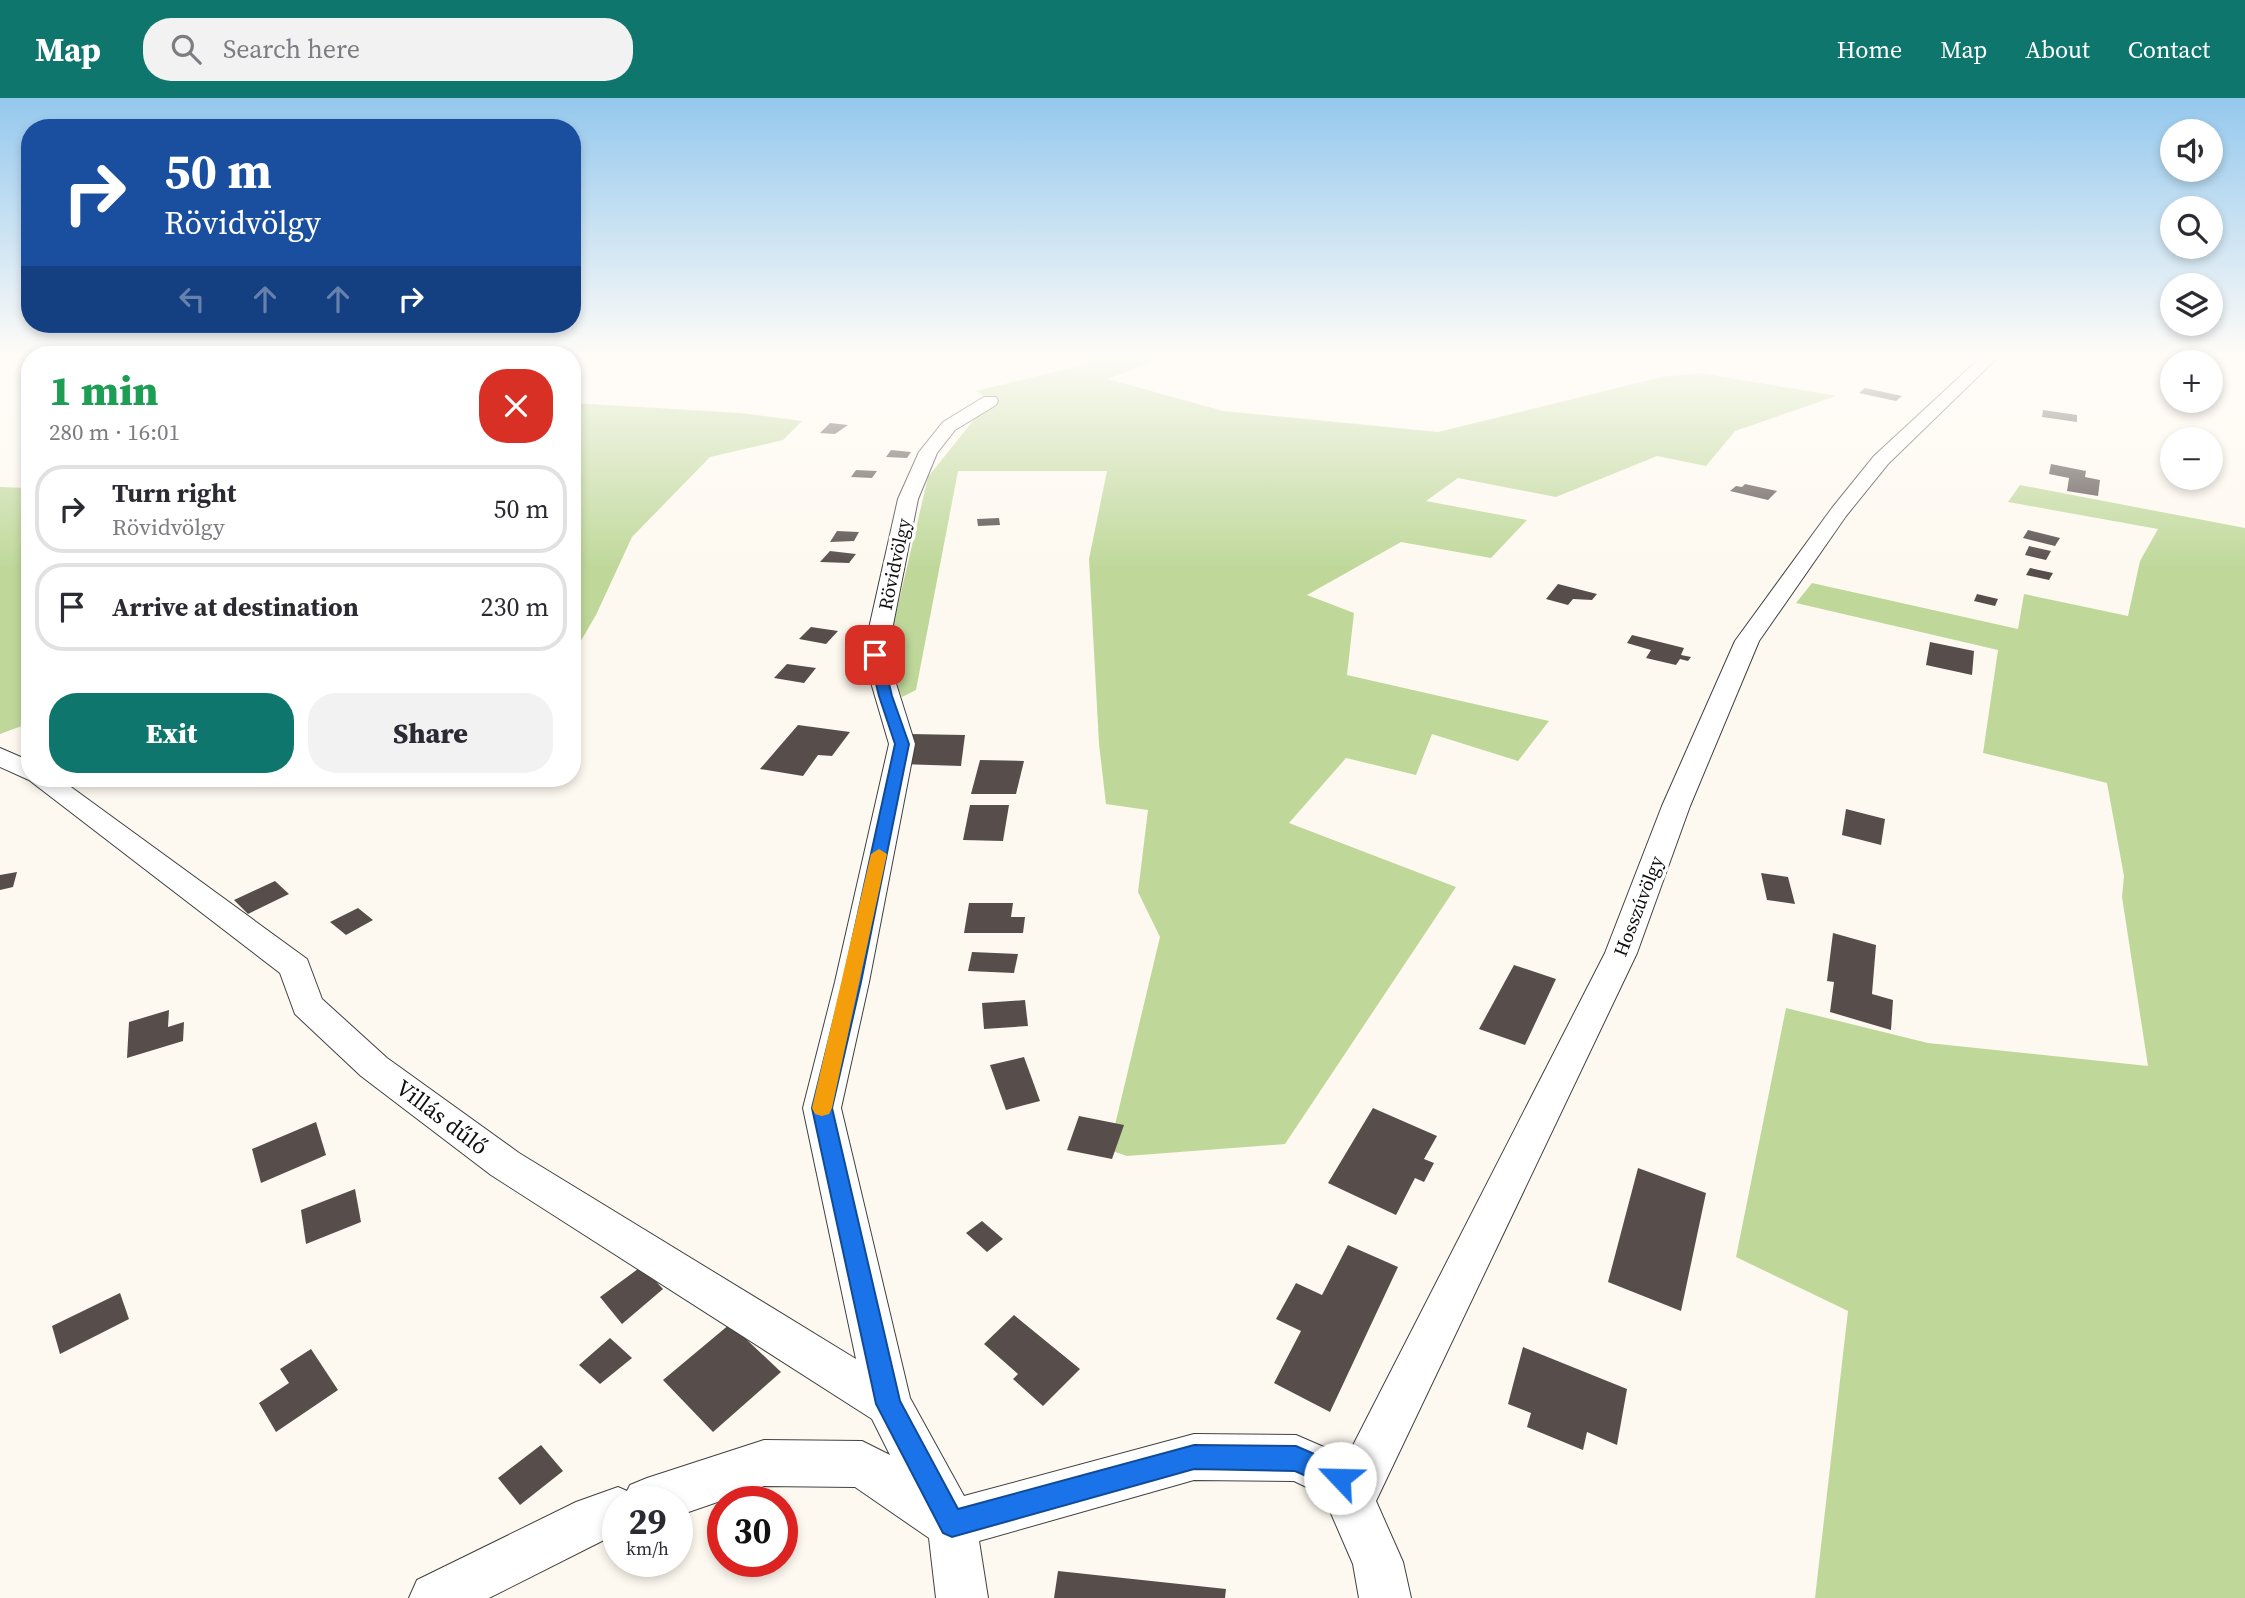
<!DOCTYPE html>
<meta charset="utf-8">
<style>
:root{--surface:#fff;--page:#f2f2f3;--text:#2b2b33;--muted:#7c7c81;--line:#e1e1e2;--accent:#0f766e}
body{margin:0;font-family:"Source Serif 4",serif;background:var(--page);color:var(--text);height:100vh;display:flex;flex-direction:column;font-size:26px;white-space:nowrap}
*{box-sizing:border-box;margin:0}
p{font-size:23px;color:var(--muted)}
.icon{flex:none;width:38px;height:38px;fill:none;stroke:currentColor;stroke-width:2;stroke-linecap:round;stroke-linejoin:round}
.map{position:relative;flex:1;overflow:hidden}
.sheet{position:absolute;left:21px;top:248px;width:560px;height:441px;display:flex;flex-direction:column;background:var(--surface);border-radius:28px;box-shadow:0 4px 10px #0003}
.sheet>*{flex:none}
.banner{position:absolute;left:21px;top:21px;width:560px;height:214px;border-radius:28px;box-shadow:0 4px 10px #0003;background:#1a4fa0;color:#fff;overflow:hidden}
.controls{position:absolute;left:2160px;top:21px;display:grid;gap:14px}
.controls a{display:grid;place-items:center;width:63px;height:63px;border-radius:50%;background:var(--surface);box-shadow:0 4px 10px #0003;font-size:35px}
.speed{position:absolute;left:602px;top:1388px;display:flex;gap:14px;font-size:35px;font-weight:700;text-align:center}
.speed>*{display:grid;place-content:center;width:91px;height:91px;border-radius:50%;background:var(--surface);box-shadow:0 4px 10px #0003;line-height:1}
.speed small{font-size:18px;font-weight:400}
.speed .limit{border:10px solid #d22;background:#fff;color:#111}
.pin{position:absolute;display:grid;place-items:center;width:60px;height:60px;color:#fff;margin:-30px;border-radius:14px;box-shadow:0 4px 10px #0006}
.me{position:absolute;width:77px;margin:-38px;rotate:294deg;stroke-linejoin:round;filter:drop-shadow(0 0 5px #0008)}
.turn{display:flex;align-items:center;gap:24px;height:147px;padding:0 28px;font-size:32px}
.turn .icon{width:91px;height:91px;stroke-width:2.5}
.turn b{display:block;font-size:49px;line-height:60px}
.lanes{display:flex;align-items:center;height:66px;padding:0 28px;background:#0003;justify-content:center;gap:35px;direction:ltr}
.lanes .off{opacity:.35}
.round{display:grid;place-items:center;flex:none;width:74px;height:74px;border-radius:28px;background:var(--page)}
.overview{display:flex;align-items:center;justify-content:space-between;height:119px;padding:0 28px}
h1{font-size:42px;font-weight:800;line-height:52px;color:#1e9e55}
.button{display:flex;gap:14px;margin-top:auto;padding:14px 28px}
.button a{flex:1;height:80px;border-radius:28px;background:var(--accent);color:#fff;font-size:28px;font-weight:800;line-height:80px;text-align:center}
.button a+a{background:var(--page);color:var(--text)}
ul{padding:0;list-style:none}
li{display:flex;align-items:center;gap:21px;height:88px;margin:0 14px 10px;padding:0 14px;border:4px solid var(--line);border-radius:28px}
li div{flex:1}
li b{display:block;font-size:26px}
li em{font-style:normal}
header{display:flex;align-items:center;gap:42px;box-sizing:border-box;height:98px;padding:0 35px;background:var(--accent);color:#fff}
header strong{font-size:33px}
nav{display:flex;gap:38px;margin-inline-start:auto;font-size:24px}
.search{width:490px;height:63px;background:var(--page);display:flex;align-items:center;gap:18px;box-sizing:border-box;padding:0 24px;border-radius:28px;color:var(--muted);font-size:26px}
.map>svg:first-child{display:block}
</style>
<header>
<strong>Map</strong>
<div class="search"><svg class="icon" aria-label="search" viewBox="0 0 24 24"><circle cx="10" cy="10" r="6"/><path d="M15 15l6 6"/></svg>Search here</div>
<nav><a>Home</a><a>Map</a><a>About</a><a>Contact</a></nav>
</header>
<div class="map">
<svg width="2245" height="1500" viewBox="0 0 2245 1500">
<rect width="100%" height="100%" fill="#fef9f0"/>
<g fill="#bfd89a">
<polygon points="1094,260 1163,260 1108,281 1223,313 1438,334 1662,279 1701,275 1836,298 1735,333 1706,368 1657,358 1556,399 1458,380 1426,403 1527,422 1491,460 1401,444 1307,497 1354,515 1347,577 1549,623 1518,663 1432,636 1416,677 1346,660 1289,725 1456,789 1285,1046 1127,1058 1109,1052 1160,839 1138,794 1148,712 1106,706 1099,646 1089,461 1107,373 958,373 916,592 902,599 885,563 928,379 980,314 996,307 976,293 1087,266"/>
<polygon points="572,305 740,315 802,323 783,342 710,359 632,439 596,517 572,558"/>
<polygon points="2020,387 2245,430 2245,1500 1815,1500 1848,1213 1736,1159 1786,910 1928,945 2148,968 2122,799 2124,778 2107,685 1983,655 1998,552 1796,505 1812,485 2018,531 2024,496 2128,518 2140,463 2158,431 2008,404"/>
<polygon points="0,389 30,390 30,625 0,636"/>
</g>
<g fill="#574e4b">
<polygon points="1865,290 1902,298 1896,303 1859,295"/>
<polygon points="2043,312 2077,317 2077,324 2042,319"/>
<polygon points="830,325 848,327 835,336 820,335"/>
<polygon points="891,352 911,354 907,360 886,359"/>
<polygon points="2051,366 2086,373 2085,379 2100,382 2098,398 2067,393 2069,380 2049,376"/>
<polygon points="856,372 877,373 872,380 851,379"/>
<polygon points="1745,386 1777,393 1768,402 1730,393 1736,388 1742,389"/>
<polygon points="999,420 1000,427 978,428 977,421"/>
<polygon points="2028,432 2060,440 2055,448 2023,440"/>
<polygon points="837,433 859,434 854,443 830,444"/>
<polygon points="2029,448 2051,453 2046,462 2025,457"/>
<polygon points="830,453 856,456 849,465 820,464"/>
<polygon points="2030,470 2053,475 2049,482 2026,477"/>
<polygon points="1558,486 1597,496 1592,502 1573,501 1568,507 1546,501"/>
<polygon points="1977,496 1998,501 1995,508 1974,503"/>
<polygon points="811,529 838,533 826,546 799,541"/>
<polygon points="1632,537 1684,550 1681,557 1691,559 1688,563 1680,561 1676,567 1646,560 1651,552 1627,545"/>
<polygon points="1930,544 1974,553 1972,577 1926,567"/>
<polygon points="787,566 816,570 804,585 774,580"/>
<polygon points="798,627 850,634 832,658 818,657 803,678 760,671"/>
<polygon points="909,636 965,637 961,668 900,666"/>
<polygon points="980,662 1024,663 1016,696 971,696"/>
<polygon points="970,707 1009,707 1003,743 963,742"/>
<polygon points="1846,711 1885,721 1881,747 1842,737"/>
<polygon points="17,774 13,789 0,792 0,777"/>
<polygon points="1761,775 1788,779 1795,806 1767,802"/>
<polygon points="275,783 289,796 248,816 234,802"/>
<polygon points="969,805 1013,805 1011,819 1025,819 1023,835 964,835"/>
<polygon points="358,810 373,822 346,837 330,824"/>
<polygon points="1833,835 1876,847 1872,896 1893,902 1891,932 1830,914 1834,884 1827,883"/>
<polygon points="972,854 1018,856 1014,875 968,873"/>
<polygon points="1514,867 1556,881 1525,947 1479,931"/>
<polygon points="1025,902 1028,928 984,931 982,905"/>
<polygon points="169,912 168,929 184,924 183,943 127,960 129,924"/>
<polygon points="1024,959 1040,1003 1006,1012 990,967"/>
<polygon points="1373,1010 1437,1038 1424,1061 1434,1065 1424,1084 1415,1080 1396,1117 1328,1085"/>
<polygon points="1079,1018 1124,1027 1112,1061 1067,1052"/>
<polygon points="316,1024 326,1057 261,1085 252,1051"/>
<polygon points="1638,1070 1706,1095 1681,1213 1608,1184"/>
<polygon points="355,1091 361,1124 306,1146 301,1112"/>
<polygon points="982,1123 1003,1141 987,1154 966,1135"/>
<polygon points="1348,1147 1398,1169 1330,1314 1274,1285 1301,1233 1276,1221 1296,1185 1322,1197"/>
<polygon points="642,1168 663,1191 622,1226 600,1199"/>
<polygon points="120,1195 129,1221 60,1256 52,1228"/>
<polygon points="1014,1217 1080,1271 1043,1308 1013,1281 1018,1276 984,1246"/>
<polygon points="730,1226 781,1274 713,1334 663,1282"/>
<polygon points="610,1240 632,1260 600,1286 579,1267"/>
<polygon points="1523,1249 1627,1291 1617,1347 1587,1334 1583,1352 1527,1329 1531,1315 1508,1306"/>
<polygon points="311,1251 338,1292 276,1334 259,1305 289,1285 280,1271"/>
<polygon points="541,1347 563,1373 520,1407 498,1380"/>
<polygon points="1058,1473 1226,1491 1225,1500 1054,1500"/>
</g>
<g fill="none" stroke-linecap="round" stroke-linejoin="round">
<g stroke="#414141" stroke-width="2">
<polygon id="minor" points="1980,260 1997,260 1888,366 1846,418 1759,543 1690,708 1637,855 1376,1403 1403,1464 1411,1500 1359,1500 1353,1466 1323,1397 1294,1383 1194,1382 979,1443 988,1500 936,1500 929,1440 855,1389 764,1388 677,1418 677,1404 618,1404 618,1437 602,1443 489,1500 409,1500 417,1482 576,1404 618,1389 627,1393 630,1387 647,1380 764,1342 862,1343 890,1357 872,1321 491,1077 361,978 295,916 280,875 29,682 0,669 0,650 30,663 30,681 60,681 307,861 322,901 387,960 519,1055 856,1261 803,1010 835,884 889,646 863,557 898,401 919,354 943,324 984,299 996,299 998,303 996,307 955,332 937,355 918,401 887,557 915,646 869,884 841,1010 910,1300 964,1398 1194,1336 1296,1337 1347,1359 1605,855 1662,708 1735,543 1832,410 1874,358"/>
</g>
<use href="#minor" fill="#fff" fill-rule="evenodd"/>
</g>
<linearGradient id="sky" x2="0" y2="1"><stop stop-color="#94c8ed"/><stop offset="0.55" stop-color="#fffcf8"/><stop offset="1" stop-color="#fffcf8" stop-opacity="0"/></linearGradient>
<rect width="2245" height="470" fill="url(#sky)"/>
<polygon fill="#1a73e8" stroke="#114b97" stroke-width="2" points="875,553 882,557 892,598 909,646 861,884 832,1010 900,1303 958,1411 1194,1347 1296,1348 1349,1371 1353,1380 1349,1389 1340,1393 1295,1373 1194,1371 952,1439 943,1435 876,1306 812,1010 843,884 895,646 879,598 869,557"/>
<polygon fill="#f59e0b" points="879,751 887,756 832,1010 829,1016 822,1018 815,1016 812,1010 871,756"/>
<g text-anchor="middle" dominant-baseline="central" stroke-width="7" stroke-linejoin="round" paint-order="stroke">
<g font-size="19" fill="#0e0e0e" stroke="#fff">
<text transform="translate(894 466) rotate(-78)">Rövidvölgy</text>
<text transform="translate(1638 808) rotate(-69)">Hosszúvölgy</text>
</g>
<g font-size="23" fill="#0e0e0e" stroke="#fff">
<text transform="translate(442 1019) rotate(37)">Villás dűlő</text>
</g>
</g>
</svg>
<div class="controls">
<a><svg class="icon" aria-label="sound" viewBox="0 0 24 24"><path d="M4 9h4l5-4v14l-5-4H4zM17 9q2 3 0 6"/></svg></a>
<a><svg class="icon" aria-label="search" viewBox="0 0 24 24"><circle cx="10" cy="10" r="6"/><path d="M15 15l6 6"/></svg></a>
<a><svg class="icon" aria-label="layers" viewBox="0 0 24 24"><path d="M12 4l9 5-9 5-9-5zM3 14l9 5 9-5"/></svg></a>
<a>+</a>
<a>−</a>
</div>
<div class="speed"><div>29<small>km/h</small></div><div class="limit">30</div></div>
<div class="pin" style="left:875px;top:557px;background:#d93025"><svg class="icon" aria-label="arrive" viewBox="0 0 24 24"><path d="M6 21V4h12l-3 4 3 4H6"/></svg></div>
<svg class="me" style="left:1340px;top:1380px" viewBox="-20 -20 40 40"><circle r="19" fill="#fff"/><path d="M0-13L10 11 0 6-10 11z" fill="#1a73e8"/></svg>
<div class="banner">
<div class="turn"><svg class="icon" aria-label="right" viewBox="0 0 24 24"><path d="M7 20v-9h11M14 6l5 5-5 5"/></svg><div><b>50 m</b>Rövidvölgy</div></div>
<div class="lanes"><svg class="icon off" aria-label="left" viewBox="0 0 24 24"><path d="M17 20v-9H6M10 6l-5 5 5 5"/></svg><svg class="icon off" aria-label="ahead" viewBox="0 0 24 24"><path d="M12 20V5M6 11l6-6 6 6"/></svg><svg class="icon off" aria-label="ahead" viewBox="0 0 24 24"><path d="M12 20V5M6 11l6-6 6 6"/></svg><svg class="icon" aria-label="right" viewBox="0 0 24 24"><path d="M7 20v-9h11M14 6l5 5-5 5"/></svg></div>
</div>
<section class="sheet">
<div class="overview"><div><h1>1 min</h1><p>280 m · 16:01</p></div><a class="round" style="background:#d93025;color:#fff"><svg class="icon" aria-label="close" viewBox="0 0 24 24"><path d="M6 6l12 12M18 6L6 18"/></svg></a></div>
<ul>
<li><svg class="icon" aria-label="right" viewBox="0 0 24 24"><path d="M7 20v-9h11M14 6l5 5-5 5"/></svg><div><b>Turn right</b><p>Rövidvölgy</p></div><em>50 m</em></li>
<li><svg class="icon" aria-label="arrive" viewBox="0 0 24 24"><path d="M6 21V4h12l-3 4 3 4H6"/></svg><div><b>Arrive at destination</b></div><em>230 m</em></li>
</ul>
<div class="button"><a>Exit</a><a>Share</a></div>
</section>
</div>
